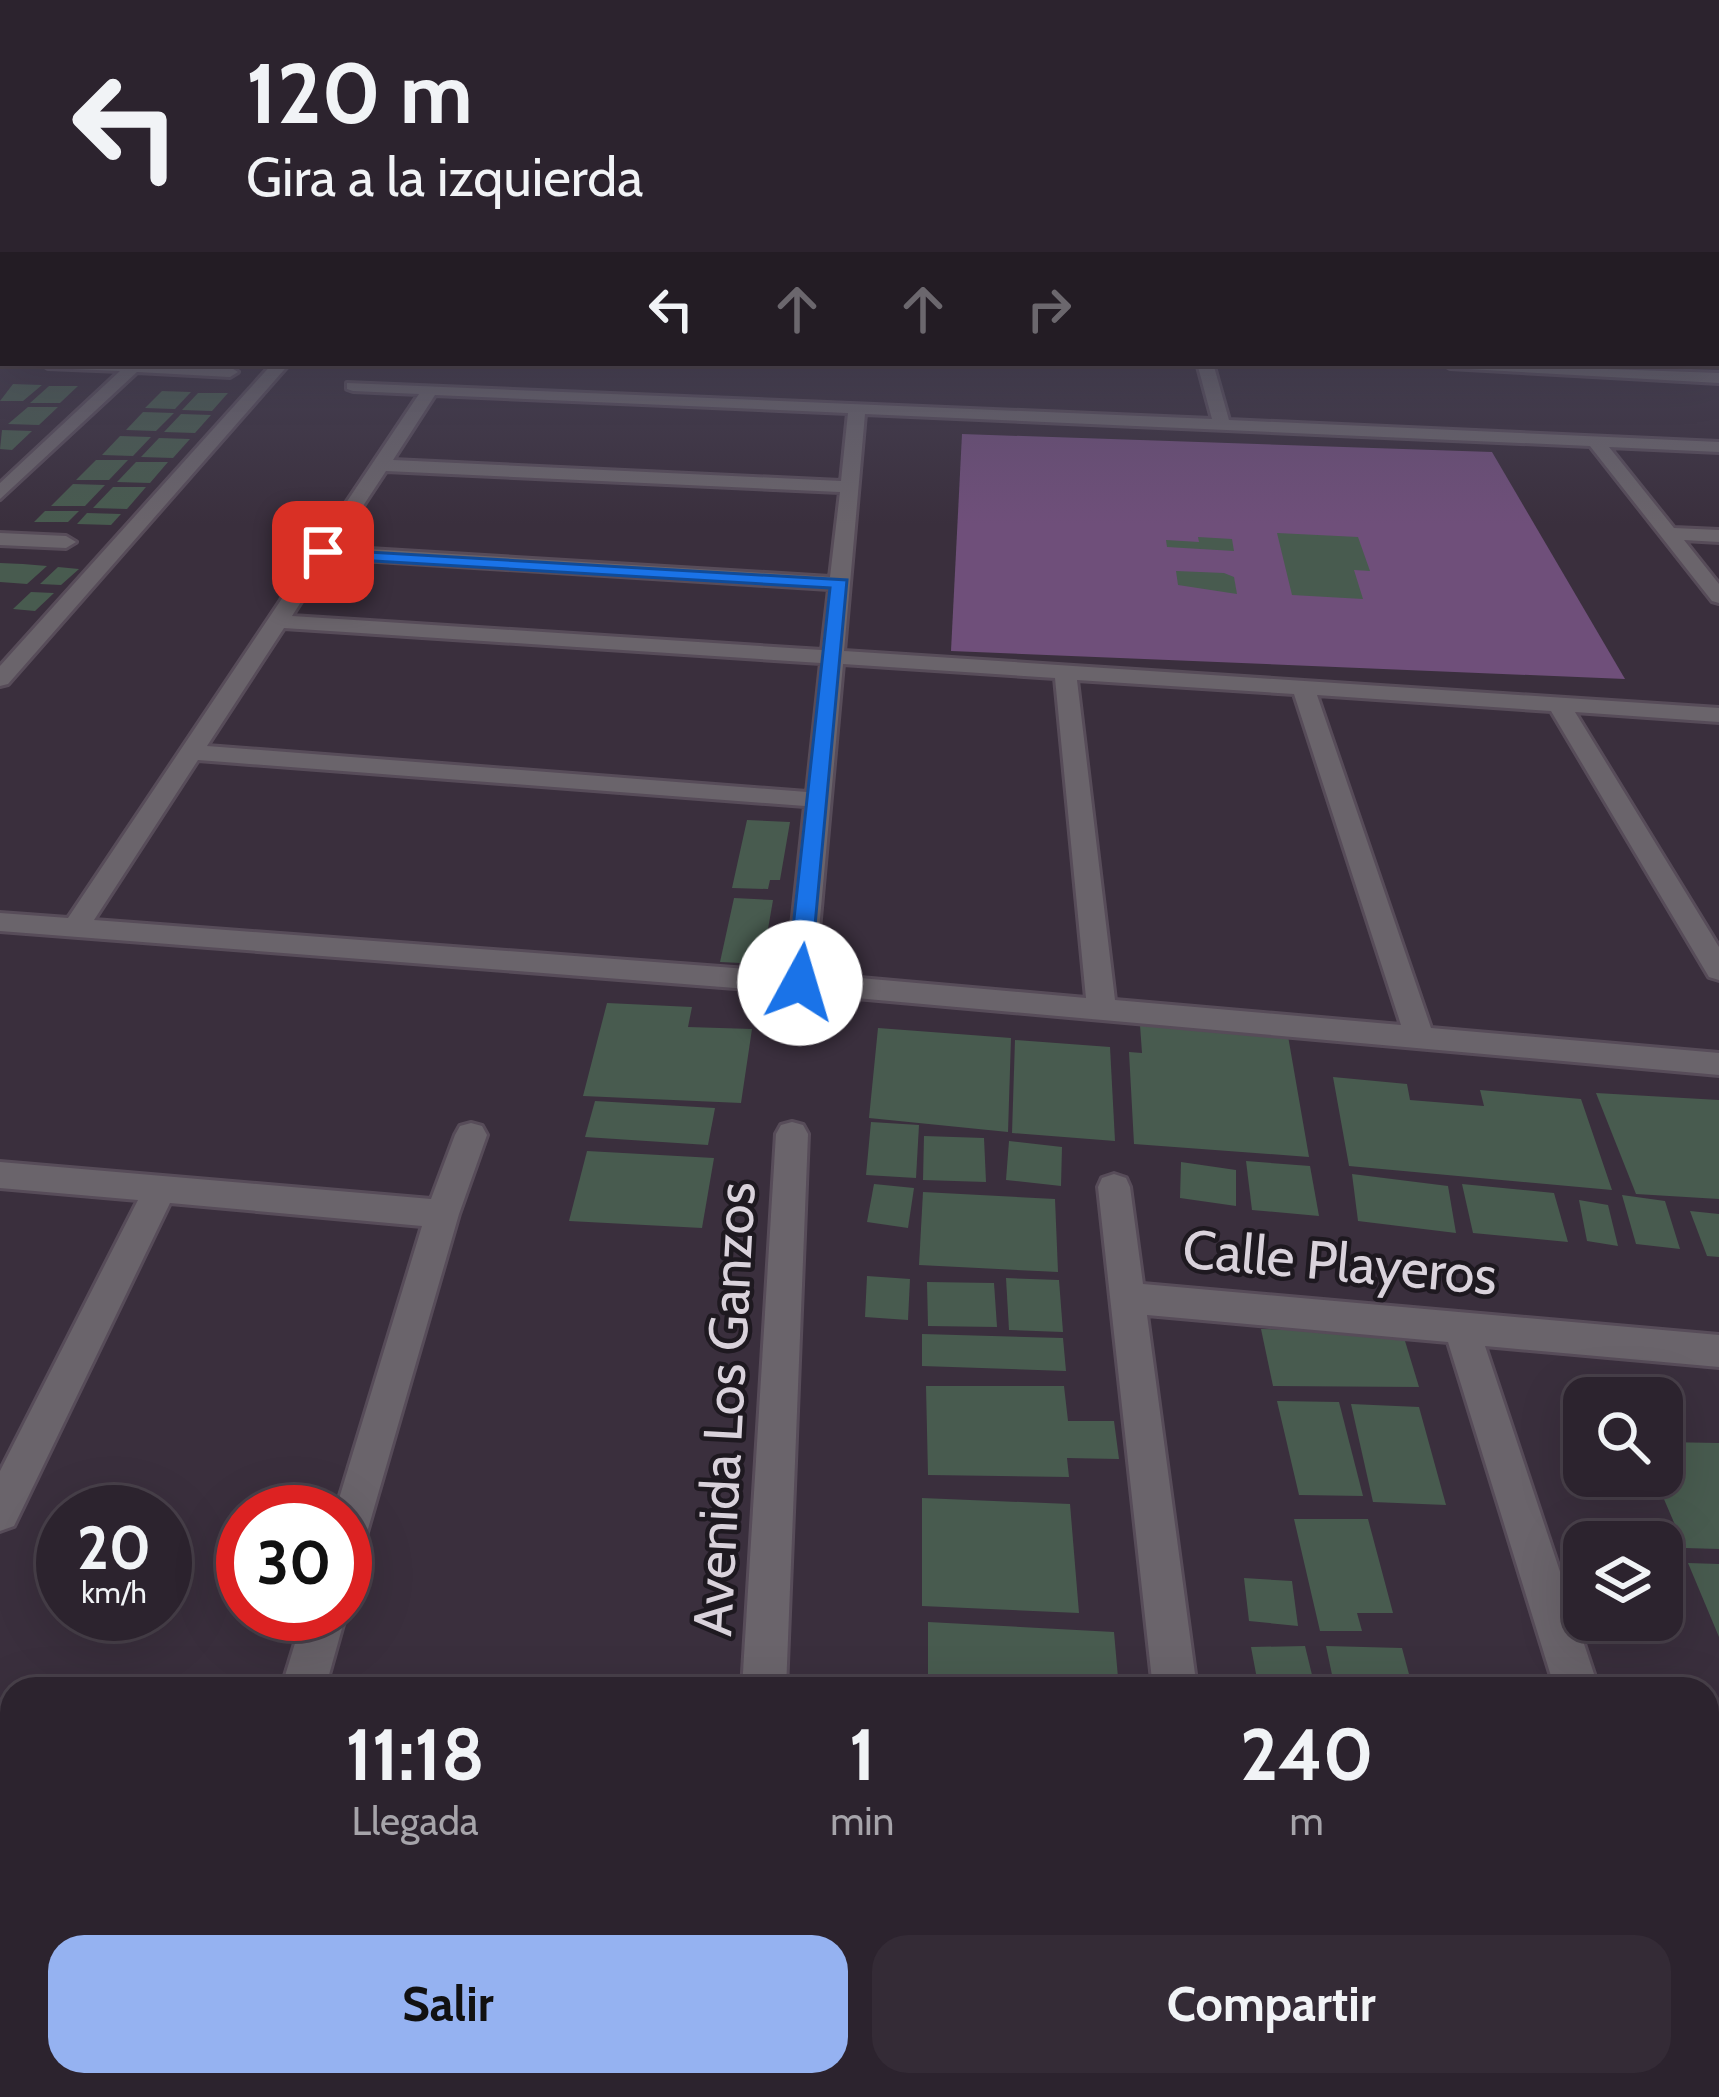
<!DOCTYPE html>
<html lang="es">
<style>
:root{--surface:#2c232e;--page:#342b36;--text:#f1f3f6;--muted:#a6a4aa;--line:#48404a;--accent:#95b2f1}
body{margin:0;font-family:Cabin,sans-serif;background:var(--page);color:var(--text);height:100vh;display:flex;flex-direction:column;font-size:45px;white-space:nowrap}
*{box-sizing:border-box;margin:0}
p{font-size:39px;color:var(--muted)}
.icon{flex:none;width:66px;height:66px;fill:none;stroke:currentColor;stroke-width:2;stroke-linecap:round;stroke-linejoin:round}
.map{position:relative;flex:1;overflow:hidden}
.sheet{position:absolute;left:0px;top:1677px;width:1719px;height:420px;display:flex;flex-direction:column;background:var(--surface);border-radius:36px 36px 0 0;box-shadow:0 12px 48px #0002,0 0 0 3px var(--line)}
.sheet>*{flex:none}
.hud{position:absolute;left:0px;top:0px;width:1719px;height:366px;box-shadow:0 12px 48px #0002,0 0 0 3px var(--line);background:#2c232e;color:var(--text);overflow:hidden}
.buttons{position:absolute;left:1563px;top:1377px;display:grid;gap:24px}
.buttons a{display:grid;place-items:center;width:120px;height:120px;border-radius:24px;background:var(--surface);box-shadow:0 12px 48px #0002,0 0 0 3px var(--line);font-size:60px}
.speed{position:absolute;left:36px;top:1485px;display:flex;gap:24px;font-size:60px;font-weight:700;text-align:center}
.speed>*{display:grid;place-content:center;width:156px;height:156px;border-radius:50%;background:var(--surface);box-shadow:0 12px 48px #0002,0 0 0 3px var(--line);line-height:1}
.speed small{font-size:30px;font-weight:400}
.speed .limit{border:18px solid #d22;background:#fff;color:#111}
.pin{position:absolute;display:grid;place-items:center;width:102px;height:102px;color:#fff;margin:-51px;border-radius:24px;box-shadow:0 6px 18px #0006}
.me{position:absolute;width:132px;margin:-66px;rotate:6deg;stroke-linejoin:round;filter:drop-shadow(0 0 9px #0008)}
.turn{display:flex;align-items:center;gap:42px;height:252px;padding:0 48px;font-size:54px}
.turn .icon{width:156px;height:156px;stroke-width:2.5}
.turn b{display:block;font-size:84px;line-height:102px}
.lanes{display:flex;align-items:center;height:114px;padding:0 48px;background:#0003;justify-content:center;gap:60px;direction:ltr}
.lanes .off{opacity:.35}
.eta{display:flex;justify-content:space-evenly;align-items:center;height:204px;text-align:center}
.eta b{font-size:72px;font-weight:700;line-height:84px}
.cta{display:flex;gap:24px;margin-top:auto;padding:24px 48px}
.cta a{flex:1;height:138px;border-radius:36px;background:var(--accent);color:#111;font-size:48px;font-weight:700;line-height:138px;text-align:center}
.cta a+a{background:var(--page);color:var(--text)}
.map>svg:first-child{display:block}
</style>
<div class="map">
<svg width="1719" height="2097" viewBox="0 0 1719 2097">
<rect width="100%" height="100%" fill="#3a2f3d"/>
<polygon fill="#6f4f7a" points="962,434 1492,452 1625,679 951,651"/>
<g fill="#485b4f">
<polygon points="13,384 42,385 23,401 0,401"/>
<polygon points="49,386 78,386 60,403 30,403"/>
<polygon points="162,391 191,392 175,409 145,408"/>
<polygon points="198,393 228,393 212,411 182,410"/>
<polygon points="28,407 58,407 39,425 8,424"/>
<polygon points="143,412 174,413 156,431 126,430"/>
<polygon points="181,414 211,415 195,433 164,432"/>
<polygon points="32,431 12,450 0,449 2,430"/>
<polygon points="120,436 151,437 133,456 102,455"/>
<polygon points="159,438 190,439 173,458 141,457"/>
<polygon points="96,460 128,460 109,480 76,480"/>
<polygon points="136,462 168,462 150,483 117,482"/>
<polygon points="73,484 105,485 85,506 51,506"/>
<polygon points="113,487 146,487 127,509 93,508"/>
<polygon points="45,511 79,511 68,522 34,522"/>
<polygon points="87,513 121,514 111,525 77,524"/>
<polygon points="1277,533 1358,537 1370,571 1354,570 1363,599 1292,595"/>
<polygon points="1198,537 1232,539 1234,551 1167,547 1166,540 1199,542"/>
<polygon points="0,563 23,564 47,566 27,584 0,582"/>
<polygon points="58,567 79,569 61,585 40,584"/>
<polygon points="1176,571 1224,573 1234,577 1237,594 1178,585"/>
<polygon points="31,592 54,593 35,611 13,609"/>
<polygon points="747,820 790,822 780,880 770,880 768,889 732,888"/>
<polygon points="734,898 773,900 762,964 720,962"/>
<polygon points="607,1003 692,1007 688,1027 752,1029 741,1103 583,1096"/>
<polygon points="1140,1025 1288,1036 1309,1157 1134,1144 1129,1052 1142,1053"/>
<polygon points="878,1028 1011,1038 1008,1132 869,1118"/>
<polygon points="1015,1040 1110,1047 1115,1141 1012,1133"/>
<polygon points="1333,1077 1407,1084 1410,1100 1484,1106 1480,1090 1581,1099 1612,1190 1349,1166"/>
<polygon points="1596,1093 1719,1100 1719,1199 1636,1194"/>
<polygon points="595,1101 715,1108 708,1145 585,1137"/>
<polygon points="871,1122 919,1125 916,1178 866,1175"/>
<polygon points="924,1136 984,1138 986,1182 923,1180"/>
<polygon points="1009,1141 1062,1147 1061,1186 1006,1180"/>
<polygon points="587,1151 714,1158 702,1228 569,1221"/>
<polygon points="1246,1161 1310,1166 1319,1216 1252,1210"/>
<polygon points="1181,1162 1236,1170 1236,1206 1180,1198"/>
<polygon points="1352,1174 1448,1186 1456,1233 1358,1221"/>
<polygon points="874,1184 914,1188 908,1228 867,1222"/>
<polygon points="1462,1184 1554,1193 1568,1242 1473,1233"/>
<polygon points="923,1192 1055,1199 1058,1272 919,1265"/>
<polygon points="1622,1195 1665,1201 1680,1249 1636,1244"/>
<polygon points="1579,1200 1608,1205 1618,1246 1587,1241"/>
<polygon points="1690,1211 1719,1214 1719,1257 1707,1256"/>
<polygon points="867,1276 910,1279 908,1320 865,1317"/>
<polygon points="1006,1278 1059,1280 1063,1332 1009,1330"/>
<polygon points="927,1282 994,1283 997,1327 928,1326"/>
<polygon points="1261,1329 1402,1331 1419,1387 1273,1386"/>
<polygon points="922,1334 1063,1338 1066,1371 922,1366"/>
<polygon points="926,1386 1064,1386 1068,1421 1114,1421 1119,1459 1067,1458 1069,1477 928,1475"/>
<polygon points="1277,1401 1339,1402 1363,1496 1299,1495"/>
<polygon points="1351,1404 1419,1407 1446,1505 1373,1502"/>
<polygon points="1662,1442 1719,1443 1719,1549 1685,1548 1654,1476 1662,1476"/>
<polygon points="922,1498 1070,1504 1079,1613 922,1606"/>
<polygon points="1294,1519 1368,1519 1393,1613 1357,1613 1362,1631 1320,1631"/>
<polygon points="1688,1563 1719,1564 1719,1637"/>
<polygon points="1244,1578 1292,1581 1298,1626 1249,1621"/>
<polygon points="928,1622 1114,1632 1119,1689 928,1689"/>
<polygon points="1305,1646 1313,1679 1257,1679 1251,1647"/>
<polygon points="1326,1646 1402,1648 1413,1689 1335,1689"/>
<polygon points="0,2059 12,2061 12,2085 38,2085 33,2097 0,2097"/>
<polygon points="82,2085 170,2085 213,2092 212,2097 77,2097"/>
</g>
<g fill="none" stroke-linecap="round" stroke-linejoin="round">
<g stroke="#574c59" stroke-width="6">
<g id="minor">
<polygon points="1716,242 1719,243 1719,252 1716,251"/>
<rect x="0" y="248" width="3" height="8"/>
<rect x="1716" y="281" width="3" height="8"/>
<rect x="1716" y="326" width="3" height="8"/>
<polygon points="0,356 3,363 9,364 0,366"/>
<polygon points="40,363 230,367 238,372 230,377 137,372 0,499 0,483 120,371 48,368"/>
<path d="M 1197,363 L 1213,363 L 1229,420 L 1719,442 L 1719,452 L 1609,447 L 1674,528 L 1719,530 L 1719,542 L 1684,540 L 1719,584 L 1719,603 L 1712,601 L 1590,446 L 865,414 L 844,651 L 1719,708 L 1719,722 L 1575,712 L 1719,947 L 1719,980 L 1709,977 L 1551,711 L 1317,695 L 1431,1028 L 1719,1053 L 1719,1075 L 800,993 L 0,931 L 0,913 L 68,918 L 419,394 L 353,391 L 347,389 L 347,383 L 1212,419 ZM 435,395 L 848,413 L 841,481 L 393,460 ZM 386,471 L 840,492 L 830,577 L 336,547 ZM 329,558 L 829,589 L 822,650 L 292,616 ZM 284,628 L 821,663 L 807,792 L 207,746 ZM 843,664 L 1055,678 L 1086,998 L 815,974 ZM 1077,680 L 1294,694 L 1401,1025 L 1115,1000 ZM 198,760 L 805,806 L 787,972 L 94,920 Z"/>
<polygon points="0,533 66,536 76,542 66,548 0,545"/>
<polygon points="792,1122 803,1125 808,1134 786,1689 742,1689 776,1134 781,1125"/>
<polygon points="471,1123 482,1126 487,1135 459,1214 359,1560 345,1566 345,1512 335,1512 422,1226 170,1203 14,1526 0,1531 0,1471 138,1200 0,1188 0,1162 431,1199 455,1135 460,1126"/>
<polygon points="1114,1174 1126,1178 1130,1187 1143,1284 1719,1335 1719,1367 1485,1346 1599,1689 1555,1689 1448,1342 1147,1315 1197,1689 1153,1689 1098,1187 1102,1178"/>
<polygon points="345,1612 346,1614 325,1689 281,1689 304,1614"/>
</g>
</g>
<g stroke="#574c59" stroke-width="6">
<g id="tertiary">
<rect x="0" y="296" width="3" height="8"/>
<polygon points="273,363 290,363 8,684 0,686 0,666"/>
<polygon points="1442,363 1719,373 1719,383 1450,368"/>
<polygon points="612,2085 669,2085 674,2097 617,2097"/>
<polygon points="818,2085 877,2085 872,2097 813,2097"/>
</g>
</g>
<g stroke="#574c59" stroke-width="6">
<g id="secondary">
<polygon points="0,1800 12,1802 12,1848 0,1846"/>
<polygon points="1707,2047 1719,2048 1719,2097 1703,2097 1686,2085 1707,2085"/>
</g>
</g>
<use href="#minor" fill="#6a646b" fill-rule="evenodd"/>
<use href="#tertiary" fill="#6a646b" fill-rule="evenodd"/>
<use href="#secondary" fill="#887f8a" fill-rule="evenodd"/>
</g>
<linearGradient id="sky" x2="0" y2="1"><stop stop-color="#201a22"/><stop offset="0.44" stop-color="#4f4d62"/><stop offset="1" stop-color="#4f4d62" stop-opacity="0"/></linearGradient>
<rect width="1719" height="524" fill="url(#sky)"/>
<polygon fill="#1a73e8" stroke="#114b97" stroke-width="3" points="316,549 847,580 809,990 791,990 787,983 830,588 323,558 314,552"/>
<g text-anchor="middle" dominant-baseline="central" stroke-width="9" stroke-linejoin="round" paint-order="stroke">
<g font-size="54" fill="#d9d2db" stroke="#1e1920">
<text transform="translate(1340 1262) rotate(5)">Calle Playeros</text>
<text transform="translate(724 1409) rotate(-87)">Avenida Los Ganzos</text>
</g>
</g>
</svg>
<div class="buttons">
<a><svg class="icon" aria-label="search" viewBox="0 0 24 24"><circle cx="10" cy="10" r="6"/><path d="M15 15l6 6"/></svg></a>
<a><svg class="icon" aria-label="layers" viewBox="0 0 24 24"><path d="M12 4l9 5-9 5-9-5zM3 14l9 5 9-5"/></svg></a>
</div>
<div class="speed"><div>20<small>km/h</small></div><div class="limit">30</div></div>
<div class="pin" style="left:323px;top:552px;background:#d93025"><svg class="icon" aria-label="arrive" viewBox="0 0 24 24"><path d="M6 21V4h12l-3 4 3 4H6"/></svg></div>
<svg class="me" style="left:800px;top:983px" viewBox="-20 -20 40 40"><circle r="19" fill="#fff"/><path d="M0-13L10 11 0 6-10 11z" fill="#1a73e8"/></svg>
<div class="hud">
<div class="turn"><svg class="icon" aria-label="left" viewBox="0 0 24 24"><path d="M17 20v-9H6M10 6l-5 5 5 5"/></svg><div><b>120 m</b>Gira a la izquierda</div></div>
<div class="lanes"><svg class="icon" aria-label="left" viewBox="0 0 24 24"><path d="M17 20v-9H6M10 6l-5 5 5 5"/></svg><svg class="icon off" aria-label="ahead" viewBox="0 0 24 24"><path d="M12 20V5M6 11l6-6 6 6"/></svg><svg class="icon off" aria-label="ahead" viewBox="0 0 24 24"><path d="M12 20V5M6 11l6-6 6 6"/></svg><svg class="icon off" aria-label="right" viewBox="0 0 24 24"><path d="M7 20v-9h11M14 6l5 5-5 5"/></svg></div>
</div>
<section class="sheet">
<div class="eta">
<div><b>11:18</b><p>Llegada</p></div>
<div><b>1</b><p>min</p></div>
<div><b>240</b><p>m</p></div>
</div>
<div class="cta"><a>Salir</a><a>Compartir</a></div>
</section>
</div>
